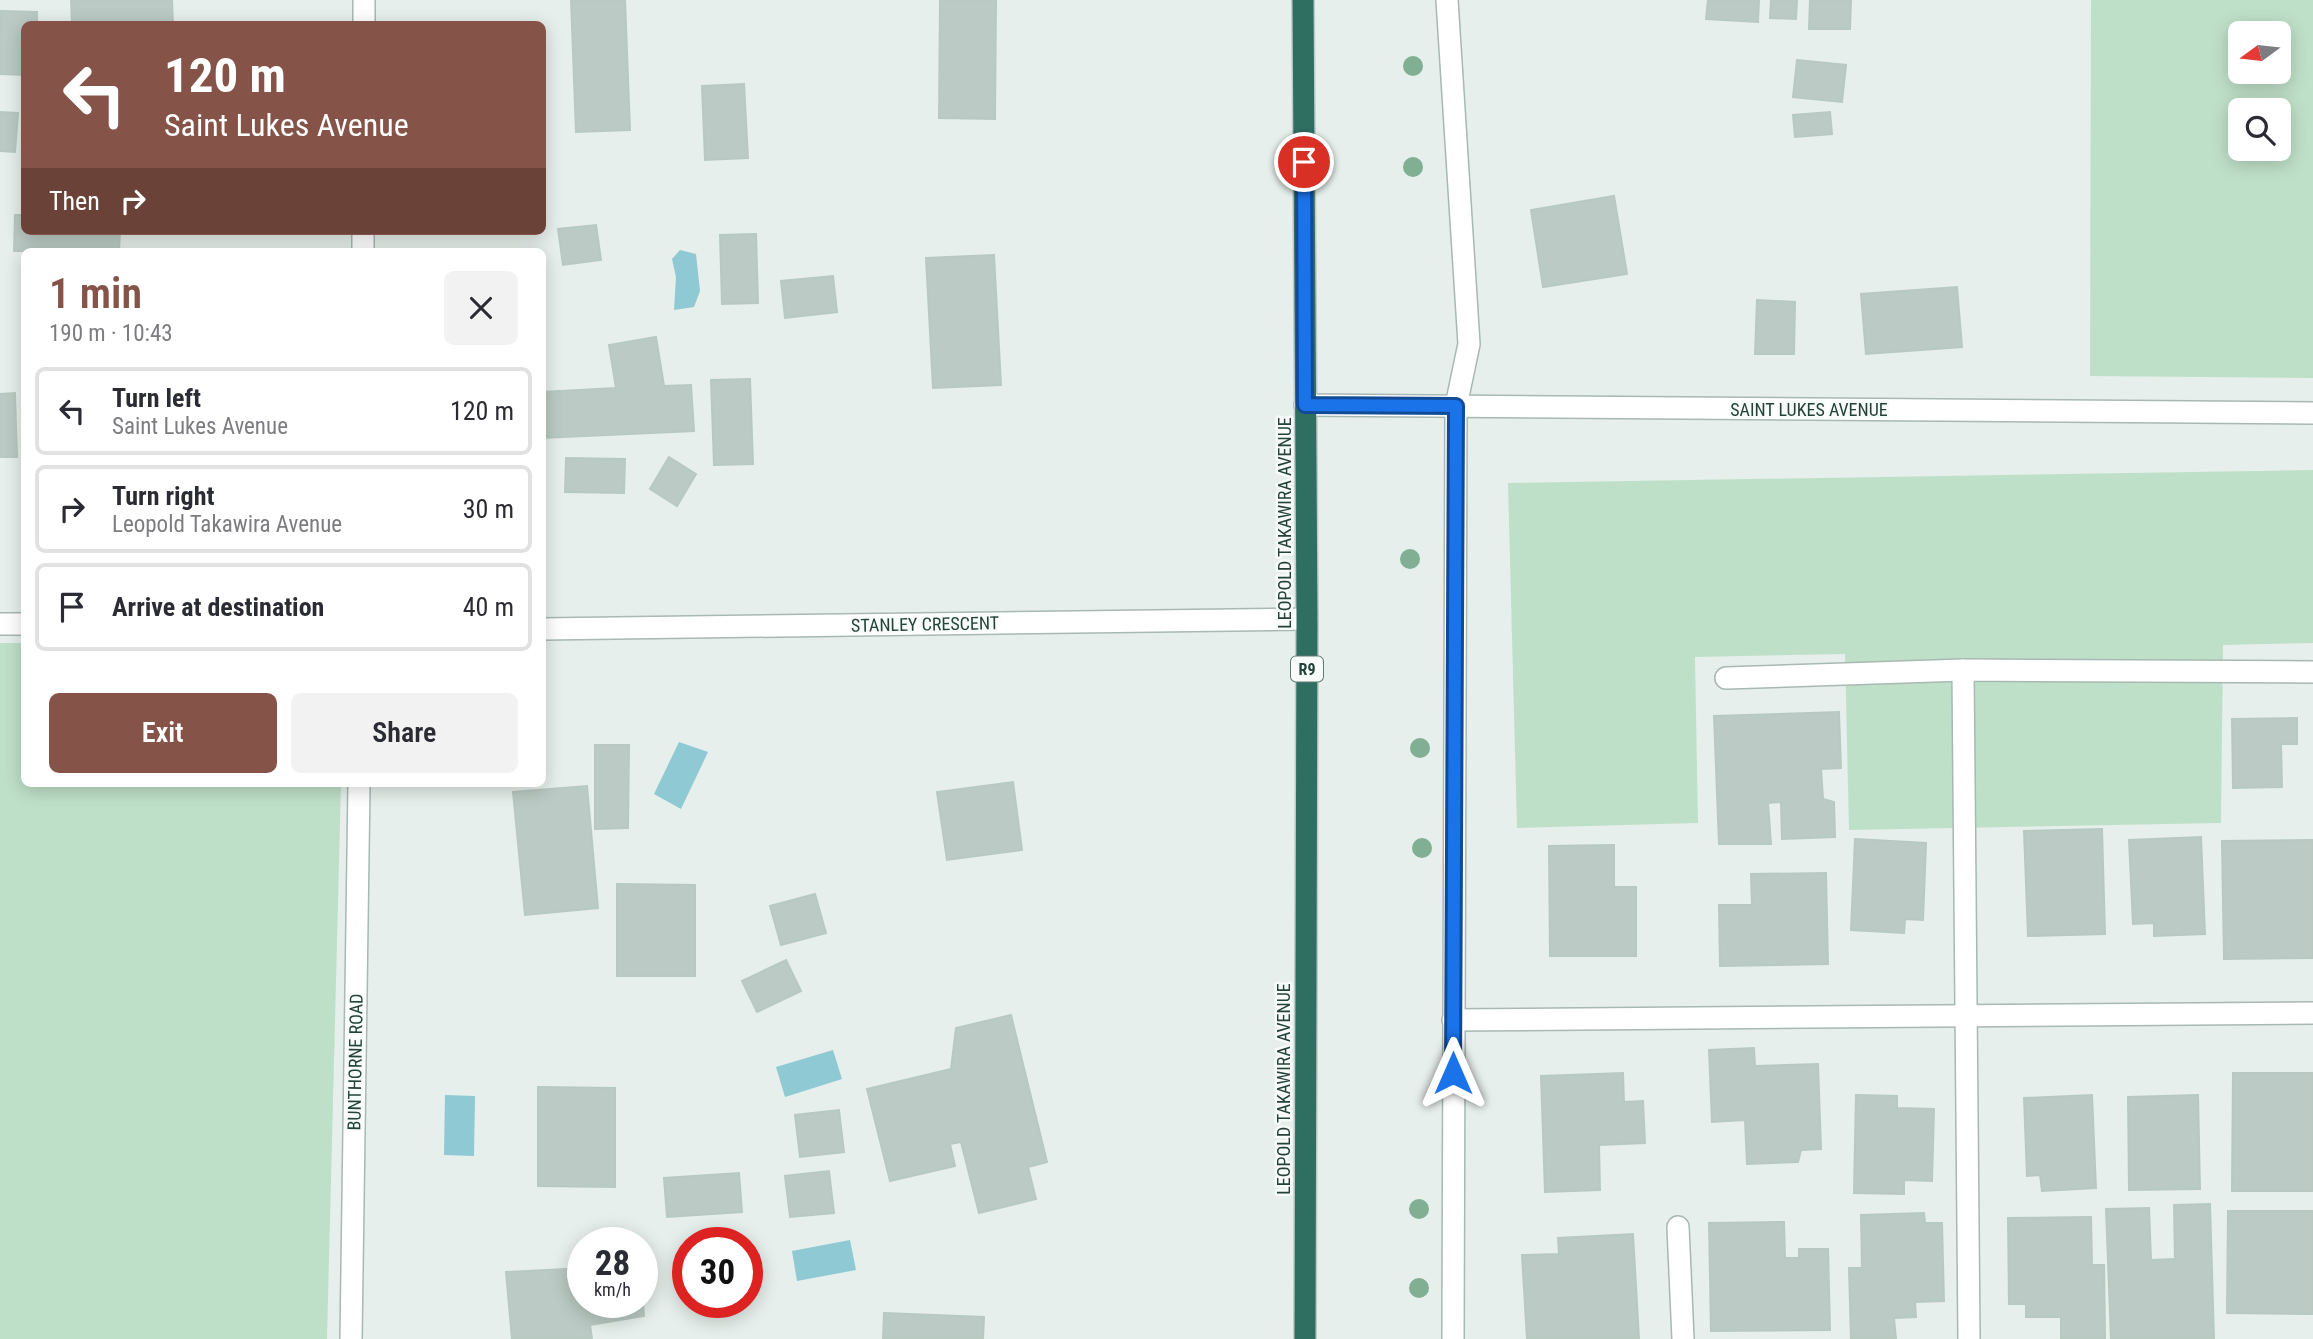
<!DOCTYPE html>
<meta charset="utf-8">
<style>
:root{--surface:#fff;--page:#f2f2f3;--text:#2b2b33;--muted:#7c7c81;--line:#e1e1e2;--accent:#855347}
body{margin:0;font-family:"Roboto Condensed",sans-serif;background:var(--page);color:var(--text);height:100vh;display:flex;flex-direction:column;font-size:26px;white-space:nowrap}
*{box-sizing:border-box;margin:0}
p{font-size:23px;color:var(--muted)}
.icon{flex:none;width:38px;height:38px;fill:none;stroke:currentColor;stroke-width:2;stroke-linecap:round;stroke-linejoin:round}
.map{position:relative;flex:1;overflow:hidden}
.sheet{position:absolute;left:21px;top:248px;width:525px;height:539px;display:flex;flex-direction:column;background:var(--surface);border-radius:10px;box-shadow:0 4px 18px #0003}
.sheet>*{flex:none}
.top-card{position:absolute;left:21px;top:21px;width:525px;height:214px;border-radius:10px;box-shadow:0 4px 18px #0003;background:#855347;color:#fff;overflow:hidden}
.needle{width:46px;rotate:255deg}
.tools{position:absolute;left:2228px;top:21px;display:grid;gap:14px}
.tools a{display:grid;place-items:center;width:63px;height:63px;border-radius:10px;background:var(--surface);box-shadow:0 4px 18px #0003;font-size:35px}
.speed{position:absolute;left:567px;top:1227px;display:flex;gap:14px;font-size:35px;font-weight:700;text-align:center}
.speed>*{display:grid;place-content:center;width:91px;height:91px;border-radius:50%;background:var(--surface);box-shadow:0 4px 18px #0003;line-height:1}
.speed small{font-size:18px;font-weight:400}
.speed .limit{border:10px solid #d22;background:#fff;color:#111}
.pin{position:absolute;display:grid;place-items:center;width:60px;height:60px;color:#fff;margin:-30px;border:4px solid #fff;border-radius:50%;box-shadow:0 2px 7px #0007}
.me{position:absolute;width:77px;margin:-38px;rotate:0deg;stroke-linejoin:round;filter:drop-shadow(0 0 5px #0008)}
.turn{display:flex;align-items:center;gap:24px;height:147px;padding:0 28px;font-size:32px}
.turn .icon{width:91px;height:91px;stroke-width:2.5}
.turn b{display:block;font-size:49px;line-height:60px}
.then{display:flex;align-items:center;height:66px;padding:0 28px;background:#0003;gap:14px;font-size:26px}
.round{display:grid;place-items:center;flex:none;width:74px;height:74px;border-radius:10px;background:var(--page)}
.headline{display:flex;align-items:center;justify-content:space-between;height:119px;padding:0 28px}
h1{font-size:42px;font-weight:600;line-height:52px;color:var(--accent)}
.action{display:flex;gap:14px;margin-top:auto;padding:14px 28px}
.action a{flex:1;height:80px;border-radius:10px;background:var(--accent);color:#fff;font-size:28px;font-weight:600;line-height:80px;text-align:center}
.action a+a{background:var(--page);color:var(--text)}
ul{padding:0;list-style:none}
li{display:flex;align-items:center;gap:21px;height:88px;margin:0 14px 10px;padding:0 14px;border:4px solid var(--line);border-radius:10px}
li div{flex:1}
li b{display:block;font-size:26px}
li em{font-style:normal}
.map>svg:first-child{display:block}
</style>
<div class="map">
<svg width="2313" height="1339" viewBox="0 0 2313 1339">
<rect width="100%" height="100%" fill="#e6efeb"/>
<g fill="#bfe0c8" fill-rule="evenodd">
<path d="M 2091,0 L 2313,0 L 2313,378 L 2090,376 ZM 2240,33 L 2278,33 L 2278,72 L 2240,72 ZM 2240,110 L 2278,110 L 2278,149 L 2240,149 Z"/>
<polygon points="2313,470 2313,643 2223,645 2221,823 1849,830 1845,654 1695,657 1698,823 1517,828 1508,483"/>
<polygon points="0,643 24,643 24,784 341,784 327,1339 0,1339"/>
</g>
<g fill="#8ec9d4">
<polygon points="680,250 696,254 700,291 694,307 674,310 676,277 672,259"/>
<polygon points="679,742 708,752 681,809 654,794"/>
<polygon points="833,1050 842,1079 785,1097 776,1067"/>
<polygon points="445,1095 475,1096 474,1156 444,1155"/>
<polygon points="850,1240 856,1270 797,1281 792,1251"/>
</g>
<g fill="#bbcac4" stroke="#b8c9c2" stroke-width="2">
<polygon points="71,0 172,0 173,24 72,24"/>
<polygon points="571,0 625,0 630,130 576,132"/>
<polygon points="940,0 996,0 995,119 939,118"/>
<polygon points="1708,0 1759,0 1758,22 1706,19"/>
<polygon points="1771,0 1797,0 1796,19 1770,18"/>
<polygon points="1810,0 1851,0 1850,29 1809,29"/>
<polygon points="1,11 37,12 37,24 24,24 24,75 0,74"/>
<polygon points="1797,60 1846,65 1842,102 1793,97"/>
<polygon points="744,84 748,158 705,160 702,86"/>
<polygon points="0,112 18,113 15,152 0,151"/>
<polygon points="1830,112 1832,134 1795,137 1793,115"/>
<polygon points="1614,196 1627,274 1543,287 1531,210"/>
<polygon points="15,215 24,215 24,231 120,231 119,252 14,251"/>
<polygon points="596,225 601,260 563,265 558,229"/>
<polygon points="756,234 758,303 722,304 720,235"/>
<polygon points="994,255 1001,385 933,388 926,258"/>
<polygon points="833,276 837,312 785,318 781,281"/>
<polygon points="1957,287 1962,347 1866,354 1861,294"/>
<polygon points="1757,300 1795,302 1794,354 1755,354"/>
<polygon points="656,337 664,386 691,385 694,431 542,438 542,392 616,388 609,345"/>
<polygon points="750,379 753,464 714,465 711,380"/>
<polygon points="15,393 17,457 0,457 0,394"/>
<polygon points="669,457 696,474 677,506 650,489"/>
<polygon points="566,458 625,459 624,493 565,492"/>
<polygon points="1839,712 1841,768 1821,769 1823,799 1834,802 1835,837 1782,839 1781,802 1768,803 1771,844 1719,844 1714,716"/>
<polygon points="2297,718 2297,744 2281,744 2282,787 2233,788 2232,719"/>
<polygon points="595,745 629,745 628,828 595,829"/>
<polygon points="1013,782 1022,850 947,860 937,792"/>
<polygon points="587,786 598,908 525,915 513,792"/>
<polygon points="2102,829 2105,934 2028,936 2024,831"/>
<polygon points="2201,837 2205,934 2154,936 2154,923 2133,924 2129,840"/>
<polygon points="1855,839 1926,843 1923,920 1905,919 1904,933 1851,930"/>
<polygon points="2313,840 2313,958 2224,959 2222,841"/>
<polygon points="1614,845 1614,887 1636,887 1636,956 1550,956 1549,846"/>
<polygon points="1826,873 1828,964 1720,966 1719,905 1752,905 1751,874"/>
<polygon points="617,884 695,885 695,976 617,976"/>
<polygon points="815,894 826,933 781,945 770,906"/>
<polygon points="786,960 801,991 757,1012 742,981"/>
<polygon points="1011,1015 1047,1162 1028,1167 1036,1199 979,1213 961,1142 950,1144 955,1166 890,1181 867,1089 951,1069 956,1028"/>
<polygon points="1754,1048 1755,1066 1818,1064 1821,1149 1801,1150 1798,1162 1747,1164 1745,1120 1712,1122 1709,1050"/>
<polygon points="1623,1073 1624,1102 1643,1101 1645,1143 1599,1145 1600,1190 1545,1192 1541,1076"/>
<polygon points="2233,1073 2313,1073 2313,1191 2232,1191"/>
<polygon points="538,1087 615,1088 615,1187 538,1186"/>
<polygon points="1856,1095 1897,1096 1897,1108 1934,1109 1932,1181 1904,1180 1904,1194 1854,1193"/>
<polygon points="2092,1095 2096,1188 2042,1191 2040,1175 2027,1176 2024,1098"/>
<polygon points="2198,1095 2200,1189 2129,1190 2128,1097"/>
<polygon points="839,1110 844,1152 800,1157 795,1115"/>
<polygon points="829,1171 834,1213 790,1217 785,1176"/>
<polygon points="739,1173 742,1212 667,1217 664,1178"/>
<polygon points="2210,1204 2214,1339 2111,1339 2106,1209 2149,1208 2151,1260 2175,1259 2174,1205"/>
<polygon points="2228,1211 2313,1211 2313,1314 2227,1313"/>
<polygon points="1924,1213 1925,1223 1942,1223 1944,1301 1915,1302 1916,1317 1894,1318 1896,1339 1851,1339 1849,1268 1862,1268 1861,1215"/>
<polygon points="2091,1217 2092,1265 2104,1265 2105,1339 2061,1339 2061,1317 2026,1317 2026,1304 2009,1304 2008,1218"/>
<polygon points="1784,1222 1785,1258 1799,1258 1799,1249 1828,1249 1830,1330 1711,1331 1709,1223"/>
<polygon points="1633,1234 1639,1339 1527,1339 1522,1255 1559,1254 1558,1238"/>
<polygon points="583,1268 583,1302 642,1302 642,1289 644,1316 590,1325 592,1339 512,1339 506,1272"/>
<polygon points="884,1313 984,1317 983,1339 883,1339"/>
</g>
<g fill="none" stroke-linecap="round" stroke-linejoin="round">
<g stroke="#a8b8b2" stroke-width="24">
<g id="minor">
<polyline points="1447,0 1469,344 1456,406 1453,1339"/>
<polyline points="364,24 364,0"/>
<polyline points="363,252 363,231"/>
<polyline points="1305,405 2313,413"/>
<polyline points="0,624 24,624"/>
<polyline points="542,629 1307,619"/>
<polyline points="1963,670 1969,1339"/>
<polyline points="1726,678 1963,670 2313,672"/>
<polyline points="1453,1020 2313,1013"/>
<polyline points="1678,1227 1683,1339"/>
<polyline points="351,1339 359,784"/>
</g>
</g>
<g stroke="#c2cac8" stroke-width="24">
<polyline id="highway" points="1303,0 1307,619 1305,1339"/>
</g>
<use href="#minor" stroke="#fff" stroke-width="21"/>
<use href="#highway" stroke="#2f6f62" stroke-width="21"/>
</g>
<g fill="#80af93">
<circle cx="1413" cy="66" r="10"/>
<circle cx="1413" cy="167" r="10"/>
<circle cx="1410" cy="559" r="10"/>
<circle cx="1420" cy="748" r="10"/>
<circle cx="1422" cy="848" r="10"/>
<circle cx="1419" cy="1209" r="10"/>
<circle cx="1419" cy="1288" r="10"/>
</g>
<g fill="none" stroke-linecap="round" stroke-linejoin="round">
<g stroke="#114b97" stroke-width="18">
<polyline id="route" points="1304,162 1305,405 1456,406 1453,1073"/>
</g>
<use href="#route" stroke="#1a73e8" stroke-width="12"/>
</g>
<g text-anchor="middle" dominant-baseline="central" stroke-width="5" stroke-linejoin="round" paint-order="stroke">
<rect fill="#f7fbf9" stroke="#637a73" stroke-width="2" x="1291" y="656.5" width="32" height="25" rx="5"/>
<g font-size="16" font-weight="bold" fill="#24423a">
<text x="1307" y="669">R9</text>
</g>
<g font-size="18" fill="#24423a" stroke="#f7fbf9">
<text x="1809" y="409">SAINT LUKES AVENUE</text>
<text transform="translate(1284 523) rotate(-90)">LEOPOLD TAKAWIRA AVENUE</text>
<text transform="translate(925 624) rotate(-1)">STANLEY CRESCENT</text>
<text transform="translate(355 1062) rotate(-89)">BUNTHORNE ROAD</text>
<text transform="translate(1283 1089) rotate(-90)">LEOPOLD TAKAWIRA AVENUE</text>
</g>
</g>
</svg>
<div class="tools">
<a><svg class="needle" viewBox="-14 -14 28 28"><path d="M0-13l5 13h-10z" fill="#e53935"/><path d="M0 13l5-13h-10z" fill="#7c7c81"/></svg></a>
<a><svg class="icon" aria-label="search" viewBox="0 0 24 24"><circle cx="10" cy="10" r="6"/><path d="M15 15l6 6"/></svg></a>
</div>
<div class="speed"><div>28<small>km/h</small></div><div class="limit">30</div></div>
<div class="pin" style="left:1304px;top:162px;background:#d93025"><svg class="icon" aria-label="arrive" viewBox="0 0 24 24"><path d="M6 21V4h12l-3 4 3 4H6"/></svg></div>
<svg class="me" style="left:1453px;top:1073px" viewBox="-20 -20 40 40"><path d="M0-17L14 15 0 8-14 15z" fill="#1a73e8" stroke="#fff" stroke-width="4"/></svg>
<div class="top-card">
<div class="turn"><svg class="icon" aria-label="left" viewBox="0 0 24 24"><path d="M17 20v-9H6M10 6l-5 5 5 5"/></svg><div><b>120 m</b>Saint Lukes Avenue</div></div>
<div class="then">Then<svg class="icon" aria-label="right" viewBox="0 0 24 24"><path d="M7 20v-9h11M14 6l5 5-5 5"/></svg></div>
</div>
<section class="sheet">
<div class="headline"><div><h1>1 min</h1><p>190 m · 10:43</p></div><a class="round"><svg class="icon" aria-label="close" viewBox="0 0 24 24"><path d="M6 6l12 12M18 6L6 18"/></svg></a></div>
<ul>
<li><svg class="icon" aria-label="left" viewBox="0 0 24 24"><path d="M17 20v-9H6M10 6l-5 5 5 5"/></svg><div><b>Turn left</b><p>Saint Lukes Avenue</p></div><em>120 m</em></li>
<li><svg class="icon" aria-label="right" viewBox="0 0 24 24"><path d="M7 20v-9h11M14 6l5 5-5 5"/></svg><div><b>Turn right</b><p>Leopold Takawira Avenue</p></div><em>30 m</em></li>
<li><svg class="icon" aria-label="arrive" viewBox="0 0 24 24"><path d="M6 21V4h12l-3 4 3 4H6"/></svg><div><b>Arrive at destination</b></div><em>40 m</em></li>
</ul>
<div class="action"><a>Exit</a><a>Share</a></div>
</section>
</div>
